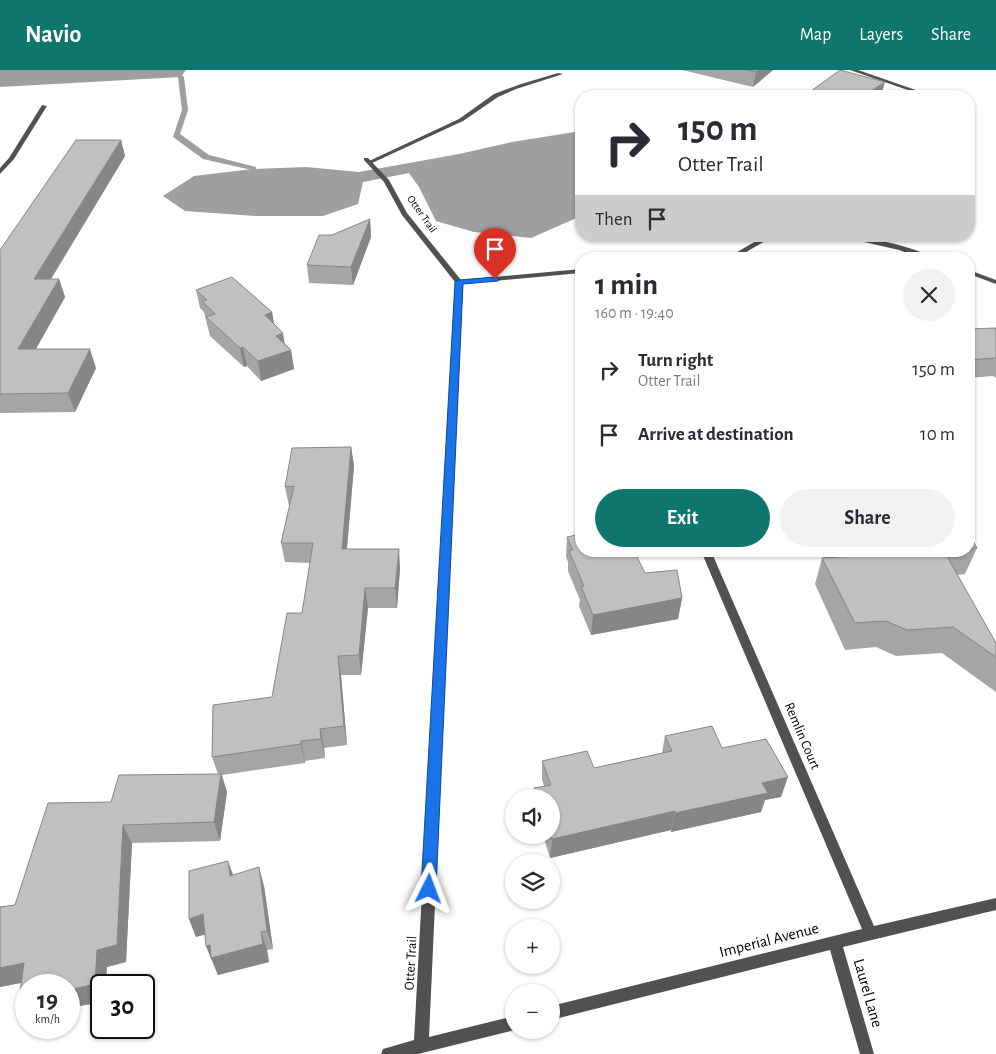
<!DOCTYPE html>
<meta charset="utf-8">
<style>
:root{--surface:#fff;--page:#f2f2f3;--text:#2b2b33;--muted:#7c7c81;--accent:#0f766e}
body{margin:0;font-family:"Alegreya Sans",sans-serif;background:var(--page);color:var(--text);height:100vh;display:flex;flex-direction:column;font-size:19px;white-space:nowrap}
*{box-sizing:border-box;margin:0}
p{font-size:16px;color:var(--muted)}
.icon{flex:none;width:28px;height:28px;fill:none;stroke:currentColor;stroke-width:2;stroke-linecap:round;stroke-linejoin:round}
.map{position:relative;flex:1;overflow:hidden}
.drawer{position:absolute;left:575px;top:182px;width:400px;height:305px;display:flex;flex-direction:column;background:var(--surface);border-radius:20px;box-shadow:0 1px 4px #0004}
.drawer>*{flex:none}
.hud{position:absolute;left:575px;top:20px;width:400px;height:152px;border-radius:20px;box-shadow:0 1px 4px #0004;background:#fff;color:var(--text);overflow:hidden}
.fabs{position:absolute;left:505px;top:719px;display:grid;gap:10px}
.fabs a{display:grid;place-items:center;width:55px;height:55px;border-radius:50%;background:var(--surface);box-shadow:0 1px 4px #0004;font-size:25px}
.speed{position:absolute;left:15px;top:904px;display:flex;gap:10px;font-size:25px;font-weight:700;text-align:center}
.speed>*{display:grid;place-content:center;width:65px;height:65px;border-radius:50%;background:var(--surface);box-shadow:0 1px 4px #0004;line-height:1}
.speed small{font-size:12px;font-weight:400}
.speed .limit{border:2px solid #111;border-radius:8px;background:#fff;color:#111}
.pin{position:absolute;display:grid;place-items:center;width:42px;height:42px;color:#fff;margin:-51px -21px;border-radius:50% 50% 50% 0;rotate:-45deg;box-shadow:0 0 5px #0007}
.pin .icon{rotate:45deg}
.me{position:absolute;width:55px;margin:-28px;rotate:3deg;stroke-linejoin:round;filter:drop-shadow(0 0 4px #0008)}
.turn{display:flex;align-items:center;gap:18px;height:105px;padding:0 20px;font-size:22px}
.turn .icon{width:65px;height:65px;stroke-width:2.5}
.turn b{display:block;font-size:35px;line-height:42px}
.then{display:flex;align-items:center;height:48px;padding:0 20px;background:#0003;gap:10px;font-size:19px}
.round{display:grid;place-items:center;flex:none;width:52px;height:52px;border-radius:26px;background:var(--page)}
.summary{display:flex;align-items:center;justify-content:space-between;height:85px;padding:0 20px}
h1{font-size:30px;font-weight:600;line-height:38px}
.cta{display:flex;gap:10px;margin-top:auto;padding:10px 20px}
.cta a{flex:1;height:58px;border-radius:30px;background:var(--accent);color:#fff;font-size:20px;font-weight:600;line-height:58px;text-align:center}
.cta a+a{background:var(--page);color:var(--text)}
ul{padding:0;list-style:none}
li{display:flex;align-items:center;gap:15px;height:65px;padding:0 20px}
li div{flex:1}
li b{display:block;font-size:19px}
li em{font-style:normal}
header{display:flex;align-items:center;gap:30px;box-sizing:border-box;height:70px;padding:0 25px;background:var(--accent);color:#fff}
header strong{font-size:24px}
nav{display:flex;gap:28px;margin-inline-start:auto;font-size:18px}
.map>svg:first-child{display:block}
</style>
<header>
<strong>Navio</strong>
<nav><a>Map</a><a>Layers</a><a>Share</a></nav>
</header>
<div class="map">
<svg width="996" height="984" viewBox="0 0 996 984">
<rect width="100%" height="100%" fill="#fff"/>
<g fill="#9f9f9f">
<polygon points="0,0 186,0 181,7 0,17"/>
<polygon points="581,61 581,146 531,168 474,162 436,151 419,117 409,103 363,112 358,134 323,146 255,146 185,141 163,126 194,106 253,99 306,97 359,102 459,84 512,72"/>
</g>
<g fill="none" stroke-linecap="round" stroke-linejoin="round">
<polygon fill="#9f9f9f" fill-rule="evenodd" points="181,5 184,7 188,40 180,64 209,85 256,97 256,101 203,89 173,67 182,40 178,7"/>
<polygon fill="#515151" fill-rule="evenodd" points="558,3 563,4 516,19 498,27 463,51 372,93 367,92 459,49 494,24 521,14"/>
<g fill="#515151" fill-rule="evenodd">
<polygon points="850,0 858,0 933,26 925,26"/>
<polygon points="42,35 47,36 14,89 0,104 0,98 9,88"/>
<polygon points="364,88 368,88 389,110 407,143 461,210 581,199 581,203 463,214 429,967 514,946 515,960 418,984 381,984 383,979 414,970 455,212 402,145 384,112 364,90"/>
<polygon points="765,166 774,166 734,189 725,189"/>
<path d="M 838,166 C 863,166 913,175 934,189 L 924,189 L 899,180 Z"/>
<polygon points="969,200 996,210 996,214 969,204"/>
<polygon points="701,481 711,481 874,856 996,828 996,840 843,877 874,984 860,984 830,880 551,950 551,936 862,859"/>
</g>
</g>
<g fill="#a5a5a5">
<polygon points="682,0 773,0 753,17"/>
<polygon points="121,70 125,86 51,209 59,209 65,227 36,279 96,298 75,342 0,343 0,180"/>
<polygon points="370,149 371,167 353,215 309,213 307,195 332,165"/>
<polygon points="196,220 272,242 274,255 285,274 291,280 294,299 261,311 247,296 244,297 210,266 204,242 200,238"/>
<polygon points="996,258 996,308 993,306 969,308 969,259"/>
<polygon points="351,377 354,396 347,479 400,498 397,538 368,538 361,605 341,605 347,675 324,678 325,688 305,691 305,693 222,705 227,722 220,771 132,773 126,892 107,897 101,932 69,938 69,915 21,913 0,917 0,837 15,835 111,732 218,704 212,687 272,627 302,543 310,493 285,492 281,473 290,436 289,436 285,417"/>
<polygon points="969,464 977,478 965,504 957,505 996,573 996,622 942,583 896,586 876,577 845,580 815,514 822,488 874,484 875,481 969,481"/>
<polygon points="567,467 645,503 682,528 678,549 591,565 579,536 580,530 568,501 568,492 566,487"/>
<polygon points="665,666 722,678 781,727 765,730 761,742 671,762 671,760 550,788 543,765 551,765 551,728 534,728 534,718 544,716 542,710 542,691 594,698 662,683"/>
<polygon points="233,805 264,816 273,879 267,880 269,892 218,905 206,876 205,864 196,867 189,849"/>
</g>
<g fill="#868686">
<polygon points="758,0 773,0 753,17 756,2"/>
<polygon points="885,12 881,26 863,26"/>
<polygon points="121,70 125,86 40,227 34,209"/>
<polygon points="370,149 371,167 353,215 351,197"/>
<polygon points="59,209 65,227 25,298 18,279"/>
<polygon points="272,242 275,261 265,245"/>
<polygon points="283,263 286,282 291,280 294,299 261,311 258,291 276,266"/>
<polygon points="243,277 247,296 244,297 240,278"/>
<polygon points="90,279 96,298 75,342 68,323"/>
<polygon points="351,377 354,396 345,499 342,479"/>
<polygon points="399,479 400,498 397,538 395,518"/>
<polygon points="365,518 368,538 361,605 359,585"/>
<polygon points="682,528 678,549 591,565 593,545"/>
<polygon points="338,586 341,605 347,675 344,656"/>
<polygon points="320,659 324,678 325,688 321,669"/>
<polygon points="301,671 305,691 305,693 301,674"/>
<polygon points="221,704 227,722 220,771 214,752"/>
<polygon points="788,707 781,727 765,730 761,742 671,762 675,743 762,713"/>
<polygon points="675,741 671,760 550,788 552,769"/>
<polygon points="123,755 132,773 126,892 107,897 106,915 101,915 101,932 69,938 69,920 97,880"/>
<polygon points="228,791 235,810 230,806"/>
<polygon points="259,797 264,816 273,879 267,861"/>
<polygon points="203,844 210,863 196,867 189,849"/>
<polygon points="261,862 267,880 269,892 218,905 206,876"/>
<polygon points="24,893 35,910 0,917 0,898"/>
<polygon points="26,928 26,939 19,929"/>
</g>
<g fill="#c0c0c0" stroke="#868686">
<polygon points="746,0 758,0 756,2"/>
<polygon points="840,0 885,12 863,26 804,26"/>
<polygon points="76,70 121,70 34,209 59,209 18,279 90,279 68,323 0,324 0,180"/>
<polygon points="370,149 351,197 307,195 319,165 332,165"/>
<polygon points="232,207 272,242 265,245 283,263 276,266 291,280 258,291 243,277 240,278 206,247 215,244 202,231 207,230 196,220"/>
<polygon points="996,258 996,288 969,290 969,259"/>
<polygon points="351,377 342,479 399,479 395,518 365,518 359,585 338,586 344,656 320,659 321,669 301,671 301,674 212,687 213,635 272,627 287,543 302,543 313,473 281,473 294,416 285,417 292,378"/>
<polygon points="581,464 581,481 634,481 645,503 677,500 682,528 593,545 581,516 584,516 569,481 573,480 567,467"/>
<polygon points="969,464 977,478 969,478"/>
<polygon points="883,481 944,481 996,573 996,587 953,557 907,560 886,551 855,553 822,488 884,484"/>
<polygon points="712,656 722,678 766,669 788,707 762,713 768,723 675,743 675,741 552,769 550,765 551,765 551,728 537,728 534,718 551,715 542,691 587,681 594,698 672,681 665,666"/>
<polygon points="221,704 214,752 123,755 117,875 97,880 95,914 69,920 69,915 26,915 26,928 19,929 24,893 0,898 0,837 15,835 48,733 111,732 119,705"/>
<polygon points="228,791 230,806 259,797 267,861 261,862 263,874 211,888 210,875 206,876 203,844 189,849 189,801"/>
</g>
<polygon fill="#1a73e8" stroke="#114b97" points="495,207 499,209 498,211 463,214 436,819 434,824 429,826 423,824 421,819 455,212 459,210"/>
<g text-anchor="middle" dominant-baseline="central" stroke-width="4.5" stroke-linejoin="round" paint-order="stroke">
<g font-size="11" fill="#000" stroke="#fff">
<text transform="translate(422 144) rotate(55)">Otter Trail</text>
</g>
<g font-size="14" fill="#000" stroke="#fff">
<text transform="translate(802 666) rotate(67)">Remlin Court</text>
<text transform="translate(411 893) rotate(-87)">Otter Trail</text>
</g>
<g font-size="16" fill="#000" stroke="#fff">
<text transform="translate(769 870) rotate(-14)">Imperial Avenue</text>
<text transform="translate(868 923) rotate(74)">Laurel Lane</text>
</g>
</g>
</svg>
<div class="fabs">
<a><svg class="icon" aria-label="sound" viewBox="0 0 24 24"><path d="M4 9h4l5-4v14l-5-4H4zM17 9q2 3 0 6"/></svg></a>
<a><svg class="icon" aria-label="layers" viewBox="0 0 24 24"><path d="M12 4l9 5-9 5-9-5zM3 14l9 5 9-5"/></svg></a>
<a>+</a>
<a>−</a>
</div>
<div class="speed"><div>19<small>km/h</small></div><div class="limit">30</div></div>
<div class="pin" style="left:495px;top:209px;background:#d93025"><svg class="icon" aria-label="arrive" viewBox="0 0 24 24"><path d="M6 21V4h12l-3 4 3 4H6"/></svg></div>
<svg class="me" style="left:429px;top:819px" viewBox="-20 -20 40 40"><path d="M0-17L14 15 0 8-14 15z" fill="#1a73e8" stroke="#fff" stroke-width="4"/></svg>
<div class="hud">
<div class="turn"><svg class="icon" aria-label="right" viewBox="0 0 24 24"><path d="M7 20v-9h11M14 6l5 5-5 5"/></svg><div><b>150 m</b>Otter Trail</div></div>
<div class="then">Then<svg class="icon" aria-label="arrive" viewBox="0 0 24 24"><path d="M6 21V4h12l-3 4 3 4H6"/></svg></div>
</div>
<section class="drawer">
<div class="summary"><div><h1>1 min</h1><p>160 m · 19:40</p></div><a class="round"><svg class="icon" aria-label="close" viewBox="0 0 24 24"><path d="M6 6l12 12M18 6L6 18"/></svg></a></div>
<ul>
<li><svg class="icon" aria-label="right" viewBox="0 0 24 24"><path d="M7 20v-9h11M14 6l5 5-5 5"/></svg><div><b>Turn right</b><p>Otter Trail</p></div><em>150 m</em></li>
<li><svg class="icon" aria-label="arrive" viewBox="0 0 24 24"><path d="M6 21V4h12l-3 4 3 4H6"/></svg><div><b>Arrive at destination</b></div><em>10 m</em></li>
</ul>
<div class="cta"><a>Exit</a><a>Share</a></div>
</section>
</div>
